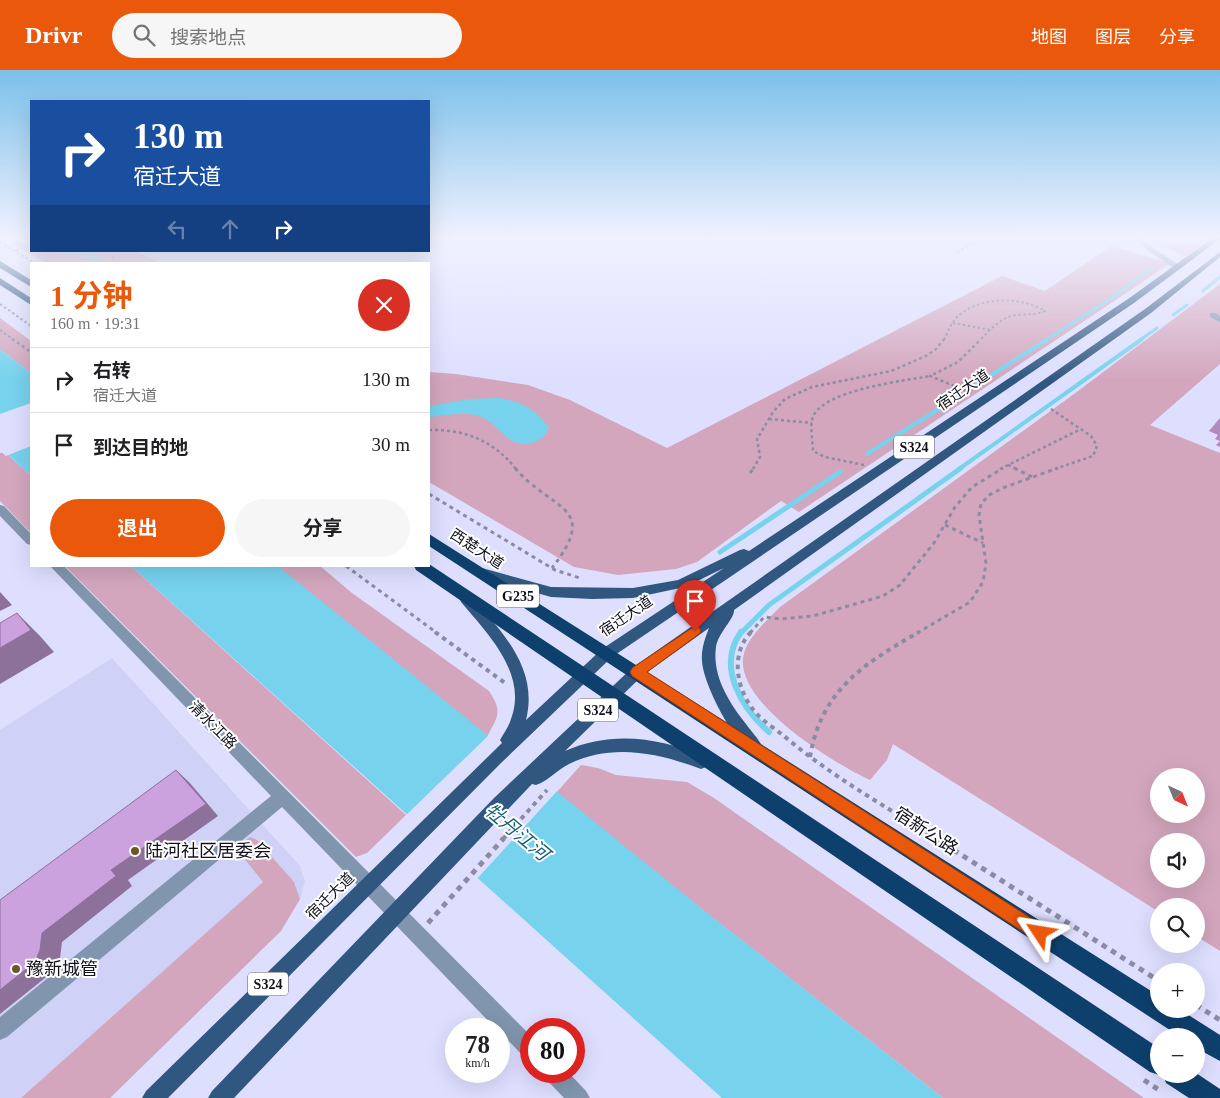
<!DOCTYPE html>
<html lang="zh">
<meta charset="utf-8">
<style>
:root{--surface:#fff;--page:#f6f6f6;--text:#202124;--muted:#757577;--line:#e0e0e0;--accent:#ea580c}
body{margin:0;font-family:"Times New Roman","Noto Sans SC",serif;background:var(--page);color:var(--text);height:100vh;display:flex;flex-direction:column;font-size:19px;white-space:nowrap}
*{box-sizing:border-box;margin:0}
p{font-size:16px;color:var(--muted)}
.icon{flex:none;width:28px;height:28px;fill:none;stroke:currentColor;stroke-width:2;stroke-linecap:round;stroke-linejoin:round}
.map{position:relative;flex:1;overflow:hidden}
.sheet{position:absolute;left:30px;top:192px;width:400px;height:305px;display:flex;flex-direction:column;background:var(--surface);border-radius:0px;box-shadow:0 5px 20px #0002}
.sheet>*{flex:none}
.guide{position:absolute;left:30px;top:30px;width:400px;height:152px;border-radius:0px;box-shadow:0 5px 20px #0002;background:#1a4fa0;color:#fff;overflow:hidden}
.needle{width:32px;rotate:137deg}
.controls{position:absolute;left:1150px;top:698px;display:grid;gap:10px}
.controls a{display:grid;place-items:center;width:55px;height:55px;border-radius:50%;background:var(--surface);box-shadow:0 5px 20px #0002;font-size:25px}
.speed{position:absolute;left:445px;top:948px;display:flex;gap:10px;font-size:25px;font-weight:700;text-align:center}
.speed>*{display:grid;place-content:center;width:65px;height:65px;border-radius:50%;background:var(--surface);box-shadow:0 5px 20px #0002;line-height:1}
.speed small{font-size:12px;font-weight:400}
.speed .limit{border:8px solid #d22;background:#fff;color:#111}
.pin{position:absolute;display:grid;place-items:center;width:42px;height:42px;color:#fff;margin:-51px -21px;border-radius:50% 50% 50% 0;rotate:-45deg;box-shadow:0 0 5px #0007}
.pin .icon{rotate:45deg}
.me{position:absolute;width:55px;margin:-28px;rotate:303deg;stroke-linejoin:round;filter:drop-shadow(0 0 4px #0008)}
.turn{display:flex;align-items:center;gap:18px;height:105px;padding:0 20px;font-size:22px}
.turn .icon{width:65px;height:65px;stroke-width:2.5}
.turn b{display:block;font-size:35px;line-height:42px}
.lanes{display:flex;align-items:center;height:48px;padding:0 20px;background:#0003;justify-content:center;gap:25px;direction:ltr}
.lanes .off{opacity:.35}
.round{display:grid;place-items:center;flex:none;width:52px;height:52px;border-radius:26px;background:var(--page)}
.head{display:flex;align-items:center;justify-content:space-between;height:85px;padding:0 20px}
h1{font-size:30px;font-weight:700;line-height:38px;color:var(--accent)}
.button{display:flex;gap:10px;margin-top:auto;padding:10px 20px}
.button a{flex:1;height:58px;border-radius:30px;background:var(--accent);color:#fff;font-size:20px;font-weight:700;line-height:58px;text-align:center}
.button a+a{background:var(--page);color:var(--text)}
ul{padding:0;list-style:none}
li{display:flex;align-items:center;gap:15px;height:65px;padding:0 20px;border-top:1px solid var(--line)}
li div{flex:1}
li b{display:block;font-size:19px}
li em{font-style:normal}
header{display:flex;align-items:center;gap:30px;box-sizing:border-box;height:70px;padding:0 25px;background:var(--accent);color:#fff}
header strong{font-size:24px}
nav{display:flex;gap:28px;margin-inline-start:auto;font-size:18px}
.search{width:350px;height:45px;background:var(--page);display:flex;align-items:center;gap:12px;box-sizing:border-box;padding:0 18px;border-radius:28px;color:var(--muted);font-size:19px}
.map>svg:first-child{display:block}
</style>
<header>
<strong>Drivr</strong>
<div class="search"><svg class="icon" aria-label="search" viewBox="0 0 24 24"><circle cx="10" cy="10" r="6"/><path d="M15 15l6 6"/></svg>搜索地点</div>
<nav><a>地图</a><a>图层</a><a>分享</a></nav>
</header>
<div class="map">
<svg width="1220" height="1028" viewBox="0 0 1220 1028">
<rect width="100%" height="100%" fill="#dedfff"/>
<polygon fill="#cfd1f7" points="112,588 300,796 305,811 300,829 281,861 110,1028 0,1028 0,660"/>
<g fill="#d3a6bd" fill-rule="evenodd">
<polygon points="3,167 31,167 31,181 136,181 162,194 48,194"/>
<polygon points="1174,170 1201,175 1186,186 1183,186 1165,177"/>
<polygon points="1111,176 1166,192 1168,195 799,442 781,431 697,492 676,499 618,505 574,497 429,412 429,302 456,304 528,315 570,330 667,378 1002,206 1045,221"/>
<path d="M 1220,214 L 1220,294 L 1150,355 L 1220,383 L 1220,881 L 1196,866 L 1196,836 L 1159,836 L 1159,842 L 893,674 L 887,690 L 870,710 C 833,693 739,635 743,589 C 745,568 767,551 780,537 L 1074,324 ZM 1159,706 L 1196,706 L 1196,744 L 1159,744 ZM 1159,771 L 1196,771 L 1196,809 L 1159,809 Z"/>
<polygon points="0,248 31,271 31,303 0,279"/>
<polygon points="5,382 31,406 31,463 0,431 0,383"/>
<polygon points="65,496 131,496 406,745 367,783 356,787"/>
<path d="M 277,496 L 320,496 L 352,523 L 489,621 C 503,642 498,646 487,667 Z"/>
<polygon points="581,695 598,698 616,705 687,712 714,728 1144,1028 943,1028 555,724"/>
<polygon points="250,767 257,770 294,812 300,829 281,861 110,1028 21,1028 263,812 236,778"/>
</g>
<g fill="#77d2ed">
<path d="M 71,181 C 85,181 97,179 102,194 L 88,194 L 83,188 Z"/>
<polygon points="0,279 31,303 31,406 0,377"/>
<path d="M 499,328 C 521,331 537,340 549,358 C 545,366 541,370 532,373 C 506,379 499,352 479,346 C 462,341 445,346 429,347 L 429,336 L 469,329 Z"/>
<polygon points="131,496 278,496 701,838 943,1028 722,1028"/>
</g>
<g fill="#dedfff">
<polygon points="31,333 31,376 6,386 0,381 0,344"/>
<polygon points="489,665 558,720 476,810 404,747"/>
</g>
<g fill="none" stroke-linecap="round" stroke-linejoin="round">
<g stroke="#77d2ed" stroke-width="3">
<polyline points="1203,221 1220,207"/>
<polyline points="1173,245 1187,235"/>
<polyline points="1046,270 1115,226 1152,198"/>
<polyline points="1140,270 1157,258"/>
</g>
<g stroke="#77d2ed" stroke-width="4">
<polyline points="974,316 1048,269"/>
<polyline points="867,384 958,327"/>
<polyline points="959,399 1142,269"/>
</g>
<g stroke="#77d2ed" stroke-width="5">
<polyline points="720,482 840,402"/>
<polyline points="741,563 769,535 961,398"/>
</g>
<path stroke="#77d2ed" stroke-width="6" d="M 741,562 C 716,597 742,638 769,662"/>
<g stroke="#8b8ca4" stroke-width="2" stroke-dasharray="2.5 2.5" stroke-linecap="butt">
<polyline points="696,167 704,169 711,167"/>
<polyline points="0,172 36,194"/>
<polyline points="16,181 31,174"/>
<polyline points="112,181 114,194"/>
<polyline points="957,182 984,167"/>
<polyline points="0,234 31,256"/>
<polyline points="953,253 991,260"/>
<polyline points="0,260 14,270"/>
<path d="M 944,270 C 948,262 951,253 957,247 C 979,226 1021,226 1045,241 C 1036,245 1027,244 1017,245 C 1002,246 990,260 980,270"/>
</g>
<g stroke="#8b8ca4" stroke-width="2.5" stroke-dasharray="3 3" stroke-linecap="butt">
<polyline points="12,269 31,282"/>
<polyline points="971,323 930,306 958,292 981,269"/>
<polyline points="1051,339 1091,366 1097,376 1093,386 1055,399"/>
<polyline points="769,349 812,353"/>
<path d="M 429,360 C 465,359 494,371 516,399"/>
<path d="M 864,395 L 825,387 L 813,381 C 813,372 810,360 812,350 C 818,320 905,311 930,306"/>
<polyline points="1008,395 1017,399"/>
<polyline points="753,399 760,387 757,369 773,342 785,329 812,317 891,301 926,286 936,279 944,269"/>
<polyline points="1000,399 1081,359"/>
</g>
<g stroke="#8b8ca4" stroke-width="3" stroke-dasharray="4 4" stroke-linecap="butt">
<path d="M 515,398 C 551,441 601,435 552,498"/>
<polyline points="1014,398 1032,407"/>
<polyline points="750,403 754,398"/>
<polyline points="429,424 555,500 580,508"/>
<polyline points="945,455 983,473"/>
<polyline points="346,496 437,563"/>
<polyline points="750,563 764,547 780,549 813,546 883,526 900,515 934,473 955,437 972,417 1003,398"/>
<polyline points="917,563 970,532 983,512 986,493 979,445 981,434 989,425 1005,417 1058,398"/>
</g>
<g stroke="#8b8ca4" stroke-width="4" stroke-dasharray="4.5 4.5" stroke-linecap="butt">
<polyline points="435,562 505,613"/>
<path d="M 751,562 C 730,584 736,619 755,642 C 763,651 775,659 784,666 C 831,706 885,736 937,769"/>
<path d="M 810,687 C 821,620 865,593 919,562"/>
<polyline points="503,769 547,720"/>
</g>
<g stroke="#8b8ca4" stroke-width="5" stroke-dasharray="5.5 5.5" stroke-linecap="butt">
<polyline points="935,768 1159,911"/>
<polyline points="428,853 504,768"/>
<polyline points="1196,935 1220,950"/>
<polyline points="1144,1010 1162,1022"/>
</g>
<g fill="#8196ae" fill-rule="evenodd">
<polygon points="1135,167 1141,167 1152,177 1182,197 1175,199 1147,180"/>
<polygon points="1203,167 1218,167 1219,168 1216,170"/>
<polygon points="1210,243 1216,243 1220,246 1220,252 1210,247"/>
<polygon points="0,435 4,436 31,464 31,475 27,474 0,446"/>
<polygon points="50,496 64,496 531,966 531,990 524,987 499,961 499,959 496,959 282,737 7,967 0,970 0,947 271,726"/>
<polygon points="542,1001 567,1001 586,1021 590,1028 564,1028 545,1008"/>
</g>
<g fill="#305780" fill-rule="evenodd">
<path d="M 1214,167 L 1220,167 L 1220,169 L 1134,233 L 612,587 L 501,693 L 168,1028 L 142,1028 L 146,1021 L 502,673 L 500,670 C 504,663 509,656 511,649 C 528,604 488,564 461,532 L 460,529 L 461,526 L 471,526 C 502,562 539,598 526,650 L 602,579 L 724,498 L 685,517 L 633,528 L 592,529 L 551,527 L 478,506 L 476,503 L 478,500 L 482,498 L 551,517 L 633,518 L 678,510 L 740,480 L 744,479 L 749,481 L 1128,229 Z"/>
<path d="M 1220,182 L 1220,187 L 1151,243 L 734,540 C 735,548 718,563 716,577 C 712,606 729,632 746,654 C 751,661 758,668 762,676 L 759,681 L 754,683 C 734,675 703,613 702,591 C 701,580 705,568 709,558 L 642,606 L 565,681 C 613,660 660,668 706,687 L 709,692 L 706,697 L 701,699 C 658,683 612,673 569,694 C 557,700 548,711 536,715 L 532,714 L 234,1028 L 208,1028 L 212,1021 L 494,728 L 632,598 L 1145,239 Z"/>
</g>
<g fill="#0e406e" fill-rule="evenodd">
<polygon points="0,191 31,210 31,217 0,198"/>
<polygon points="0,208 31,228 31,235 0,215"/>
<polygon points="429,464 1159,926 1159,939 1179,939 1220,965 1220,991 1196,978 1196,966 1179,966 429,476"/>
<polygon points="429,494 1159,978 1159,1004 1196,1003 1220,1019 1220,1028 1189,1028 1166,1013 1163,1004 1159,1005 1150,1002 416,500 414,496 429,496"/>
</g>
</g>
<polygon fill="#af8bbf" points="1220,348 1220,377 1216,375 1220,371 1215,369 1218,365 1209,361"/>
<g fill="#8e719b">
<polygon points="0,522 12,535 0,541"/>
<polygon points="17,543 40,566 54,582 0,614 0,578"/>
<polygon points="176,700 189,712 218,746 128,810 132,816 62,872 60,888 55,900 0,944 0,920 42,863 111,800"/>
</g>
<g fill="#cba2de" stroke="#8e719b">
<polygon points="17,543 31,560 0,578 0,553"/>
<polygon points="176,700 206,734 111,800 116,806 42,863 40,880 35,892 0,920 0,830"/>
</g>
<linearGradient id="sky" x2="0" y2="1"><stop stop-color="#7bc0ea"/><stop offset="0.54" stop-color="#f0f1ff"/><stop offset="1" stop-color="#f0f1ff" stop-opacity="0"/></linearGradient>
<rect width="1220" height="310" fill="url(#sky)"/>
<polygon fill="#ea580c" stroke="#983908" points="695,556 699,557 701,561 699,564 647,602 1045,857 1048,863 1045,869 1040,871 1034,869 632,606 630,602 632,598"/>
<g fill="#6d5526" stroke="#fff" stroke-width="2">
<circle cx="135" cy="781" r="5"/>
<circle cx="16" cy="899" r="5"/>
</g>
<g text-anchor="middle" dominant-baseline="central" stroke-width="4" stroke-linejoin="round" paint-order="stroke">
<g fill="#fff" stroke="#585860" stroke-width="1">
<rect x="894" y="365.5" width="40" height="23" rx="4"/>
<rect x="497" y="514.5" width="42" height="23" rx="4"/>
<rect x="578" y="628.5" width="40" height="23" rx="4"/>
<rect x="248" y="902.5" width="40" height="23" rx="4"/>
</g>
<g font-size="14" font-weight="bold" fill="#11111c">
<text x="914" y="377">S324</text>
<text x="518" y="526">G235</text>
<text x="598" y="640">S324</text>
<text x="268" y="914">S324</text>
</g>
<g font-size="15" fill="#11111c" stroke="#fff">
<text transform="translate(963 320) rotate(-34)">宿迁大道</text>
<text transform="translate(477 479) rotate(33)">西楚大道</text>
<text transform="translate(626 546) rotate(-34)">宿迁大道</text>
<text transform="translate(213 655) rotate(45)">清水江路</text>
<text transform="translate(330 826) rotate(-44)">宿迁大道</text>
</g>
<g font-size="18" fill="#11111c" stroke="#fff">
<text transform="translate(926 761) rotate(33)">宿新公路</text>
</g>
<g font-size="18" fill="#11111c" stroke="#fff" text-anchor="start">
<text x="145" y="781">陆河社区居委会</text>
<text x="26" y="899">豫新城管</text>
</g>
<g font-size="19" font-style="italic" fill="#186275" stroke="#fff">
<text transform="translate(517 762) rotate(40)">牡丹江河</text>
</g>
</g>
</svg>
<div class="controls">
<a><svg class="needle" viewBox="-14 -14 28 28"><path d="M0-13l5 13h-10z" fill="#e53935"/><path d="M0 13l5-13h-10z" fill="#757577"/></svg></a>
<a><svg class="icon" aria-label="sound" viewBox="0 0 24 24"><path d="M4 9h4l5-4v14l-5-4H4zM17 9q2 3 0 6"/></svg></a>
<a><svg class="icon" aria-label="search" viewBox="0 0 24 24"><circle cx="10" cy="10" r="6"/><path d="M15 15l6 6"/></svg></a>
<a>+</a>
<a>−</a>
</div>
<div class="speed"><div>78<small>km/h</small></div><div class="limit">80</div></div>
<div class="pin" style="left:695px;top:561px;background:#d93025"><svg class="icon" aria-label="arrive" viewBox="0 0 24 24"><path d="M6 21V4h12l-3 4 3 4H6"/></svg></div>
<svg class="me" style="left:1040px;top:863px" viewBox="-20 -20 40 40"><path d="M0-17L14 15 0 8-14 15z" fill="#ea580c" stroke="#fff" stroke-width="4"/></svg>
<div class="guide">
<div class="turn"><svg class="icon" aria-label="right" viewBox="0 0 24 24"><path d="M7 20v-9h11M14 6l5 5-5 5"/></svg><div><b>130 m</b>宿迁大道</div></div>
<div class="lanes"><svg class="icon off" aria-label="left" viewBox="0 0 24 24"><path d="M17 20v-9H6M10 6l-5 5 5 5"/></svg><svg class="icon off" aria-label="ahead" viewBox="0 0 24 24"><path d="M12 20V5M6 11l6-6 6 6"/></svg><svg class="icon" aria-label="right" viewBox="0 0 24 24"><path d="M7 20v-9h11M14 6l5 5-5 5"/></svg></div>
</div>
<section class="sheet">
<div class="head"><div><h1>1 分钟</h1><p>160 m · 19:31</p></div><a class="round" style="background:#d93025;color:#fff"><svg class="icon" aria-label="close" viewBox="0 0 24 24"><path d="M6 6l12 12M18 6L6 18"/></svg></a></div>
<ul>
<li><svg class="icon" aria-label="right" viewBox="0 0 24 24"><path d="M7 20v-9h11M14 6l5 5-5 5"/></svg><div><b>右转</b><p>宿迁大道</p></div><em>130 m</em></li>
<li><svg class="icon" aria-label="arrive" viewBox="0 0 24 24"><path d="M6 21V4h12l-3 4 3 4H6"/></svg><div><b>到达目的地</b></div><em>30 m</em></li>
</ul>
<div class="button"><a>退出</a><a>分享</a></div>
</section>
</div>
